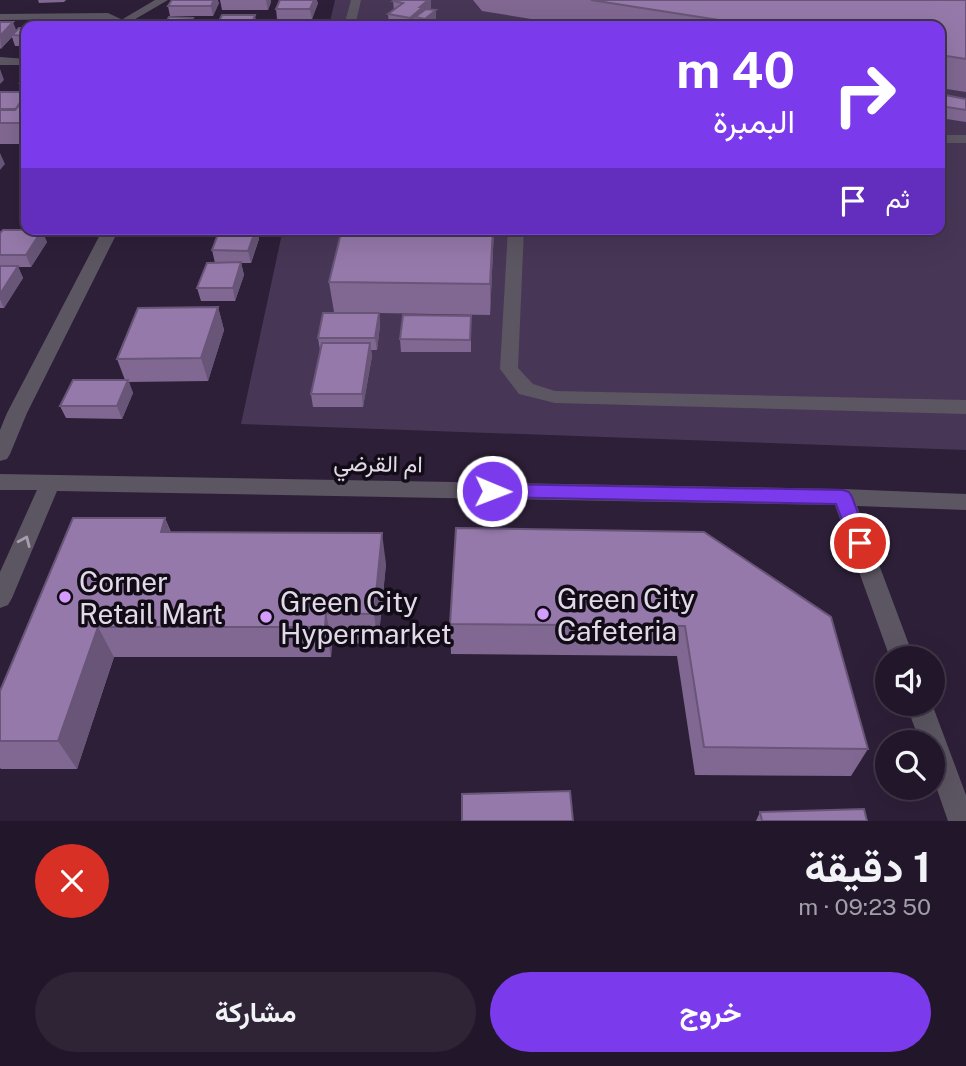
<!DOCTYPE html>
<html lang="ar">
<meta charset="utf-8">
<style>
:root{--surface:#22172a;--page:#2e2436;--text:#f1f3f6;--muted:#a29fa8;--line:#3f3647;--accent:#7c3aed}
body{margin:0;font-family:"Public Sans",Vazirmatn,sans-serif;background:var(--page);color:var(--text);direction:rtl;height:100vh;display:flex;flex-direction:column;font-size:26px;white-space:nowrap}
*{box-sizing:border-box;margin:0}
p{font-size:23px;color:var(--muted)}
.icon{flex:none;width:38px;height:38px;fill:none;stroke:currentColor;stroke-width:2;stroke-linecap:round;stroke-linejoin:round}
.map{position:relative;height:821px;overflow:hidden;direction:ltr}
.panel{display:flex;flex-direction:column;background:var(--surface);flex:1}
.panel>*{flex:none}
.banner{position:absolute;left:21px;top:21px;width:924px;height:214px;border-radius:14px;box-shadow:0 7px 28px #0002,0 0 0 2px var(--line);direction:rtl;background:#7c3aed;color:#fff;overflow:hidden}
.buttons{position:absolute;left:875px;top:646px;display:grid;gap:14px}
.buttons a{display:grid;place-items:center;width:70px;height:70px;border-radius:50%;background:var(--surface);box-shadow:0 7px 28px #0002,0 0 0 2px var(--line);font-size:35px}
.pin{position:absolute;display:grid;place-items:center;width:60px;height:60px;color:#fff;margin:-30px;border:4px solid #fff;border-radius:50%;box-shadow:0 2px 7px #0007}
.me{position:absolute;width:77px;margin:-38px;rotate:91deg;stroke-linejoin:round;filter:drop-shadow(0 0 5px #0008)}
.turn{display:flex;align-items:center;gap:24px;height:147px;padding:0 35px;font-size:32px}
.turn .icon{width:91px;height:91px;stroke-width:2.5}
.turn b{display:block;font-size:49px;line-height:60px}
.then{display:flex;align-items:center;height:66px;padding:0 35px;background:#0003;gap:14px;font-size:26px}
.round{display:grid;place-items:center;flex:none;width:74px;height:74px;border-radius:37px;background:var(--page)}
.overview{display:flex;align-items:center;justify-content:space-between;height:119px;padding:0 35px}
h1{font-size:42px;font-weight:700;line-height:52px}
.primary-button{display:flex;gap:14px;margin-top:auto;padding:14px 35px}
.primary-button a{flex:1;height:80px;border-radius:42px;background:var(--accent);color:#fff;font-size:28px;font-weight:700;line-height:80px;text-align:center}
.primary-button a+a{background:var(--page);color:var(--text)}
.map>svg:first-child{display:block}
</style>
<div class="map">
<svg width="966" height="821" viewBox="0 0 966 821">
<rect width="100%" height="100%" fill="#2d1f38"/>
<polygon fill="#483656" points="335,0 966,0 966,450 241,424 283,229 940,229 940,26 329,26"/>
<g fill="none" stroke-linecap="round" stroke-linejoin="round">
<g fill="#5c5662" fill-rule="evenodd">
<polygon points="155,0 168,0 125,25 116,23"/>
<polygon points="351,0 361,0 355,26 344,26"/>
<rect x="940" y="135" width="26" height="8"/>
<polygon points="508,229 524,229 518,368 533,384 555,391 966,400 966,414 555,403 519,394 500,369"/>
</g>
<g fill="#5c5662" fill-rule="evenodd">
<polygon points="108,13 125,21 124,26 114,26 115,24 106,19 0,20 0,14"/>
<polygon points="0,57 26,59 26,65 0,65"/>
<polygon points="103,229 119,229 27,413 10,454 7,459 0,461 0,430 7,413"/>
<polygon points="0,474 843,489 966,494 966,510 857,506 914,658 890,658 835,505 57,491 12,598 8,605 0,608 0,572 37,490 0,490"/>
<polygon points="906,704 932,704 966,795 966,821 948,821 933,778 933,742 920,742"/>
</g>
</g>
<g fill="#806892">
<polygon points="38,0 66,0 64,2 39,3"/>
<polygon points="220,0 271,0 271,2 268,10 222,10"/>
<polygon points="395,0 431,0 431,8 429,9 436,21 429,26 415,26 415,24 413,26 400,26 389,24 388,14 394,10 393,1"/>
<polygon points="473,0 966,0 966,92 940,88 940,26 574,26 482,11"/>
<polygon points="219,3 213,16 170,16 168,6"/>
<polygon points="318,3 312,19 277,19 276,9"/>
<polygon points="0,22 16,31 26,28 26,46 15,46 12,37 0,49"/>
<polygon points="26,75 26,144 0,144 0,92 23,92 20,83"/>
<polygon points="940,94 966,99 966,122 940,118"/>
<polygon points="26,194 26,213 21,201"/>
<polygon points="220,229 257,229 259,239 251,263 241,263 244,275 235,301 201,301 197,288 215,263 212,250"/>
<polygon points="342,229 494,229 490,315 379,313 380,325 377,350 371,350 372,356 363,407 313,407 311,394 320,350 318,338 334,312 329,282"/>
<polygon points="0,233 47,242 31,267 18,267 23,278 4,308 0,308"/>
<polygon points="218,307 224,330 208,381 129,382 133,393 122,419 66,418 60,406 125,380 117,359"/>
<polygon points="471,328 471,352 401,352 400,339"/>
<polygon points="165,518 171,532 386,564 378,644 332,643 331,657 114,657 77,769 1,769 0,768 0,691"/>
<polygon points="704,532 868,749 851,776 695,775 677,656 451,654 450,624"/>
<polygon points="760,812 867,821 756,821"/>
</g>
<g fill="#685577">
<polygon points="214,0 218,0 219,3 213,16 211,6"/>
<polygon points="266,0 271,0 271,2 268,10"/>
<polygon points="314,0 317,0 318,3 312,19 310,9"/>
<polygon points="428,0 431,0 431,8 423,14 415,17 415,24 413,26 411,26 410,18 420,7"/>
<polygon points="436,10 436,21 429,26 426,26 425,19"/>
<polygon points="255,15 257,26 251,26 251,25"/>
<polygon points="193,18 195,26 188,26"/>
<polygon points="13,22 17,32 12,35 12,37 1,49 0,36"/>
<polygon points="0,69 4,80 0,84"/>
<polygon points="0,153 5,164 0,170"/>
<polygon points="256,229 257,229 259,239 251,263 248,251"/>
<polygon points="493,229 494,229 490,315 490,284"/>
<polygon points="42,230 47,242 31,267 26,255"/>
<polygon points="241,262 244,275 235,301 233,288"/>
<polygon points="18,266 23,278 4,308 0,299 0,294"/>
<polygon points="218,307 224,330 208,381 201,358"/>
<polygon points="379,313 380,325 377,350 375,338"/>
<polygon points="370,343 372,356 363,407 362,394"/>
<polygon points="128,380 133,393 122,419 117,406"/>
<polygon points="165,518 177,549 161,532"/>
<polygon points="382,533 386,564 378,644 374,614"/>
<polygon points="326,613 332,643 331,657 325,627"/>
<polygon points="98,627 114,657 77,769 58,741"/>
</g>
<g fill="#9579aa" stroke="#685577" stroke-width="2">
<polygon points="172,0 214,0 211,6 168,6"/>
<polygon points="280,0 314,0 310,9 276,9"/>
<polygon points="395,0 428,0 420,7 423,7 410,18 388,14 403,3 393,1"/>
<polygon points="591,0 966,0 966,59 940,55 940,26 757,26"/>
<polygon points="426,9 436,10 425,19 415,17"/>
<polygon points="222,15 255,15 251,25 217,25"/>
<polygon points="169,17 193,18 188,26 164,26"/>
<polygon points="0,22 13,22 0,36"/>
<polygon points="19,28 26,28 26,36 12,35"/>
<polygon points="26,75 26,83 20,83"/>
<polygon points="0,92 26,92 26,93 16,109 0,109"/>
<polygon points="940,94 966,99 966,110 940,106"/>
<polygon points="26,97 26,123 0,123 0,110 15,110"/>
<polygon points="26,194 26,201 21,201"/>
<polygon points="220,229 256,229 248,251 212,250"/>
<polygon points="342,229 493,229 490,284 329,282"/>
<polygon points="3,230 42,230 26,255 0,255 0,233"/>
<polygon points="241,262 233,288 197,288 207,263"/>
<polygon points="0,266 18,266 0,294"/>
<polygon points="218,307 201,358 117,359 138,308"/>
<polygon points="323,313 379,313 375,338 318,338"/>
<polygon points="403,315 471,316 470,340 400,339"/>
<polygon points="322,343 370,343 362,394 311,394"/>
<polygon points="73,380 128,380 117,406 60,406"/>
<polygon points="73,518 165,518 161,532 382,533 374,614 326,613 325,627 98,627 58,741 0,741 0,691"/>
<polygon points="456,528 704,532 831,617 868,749 704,747 685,626 450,624"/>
<polygon points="570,791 573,821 462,821 462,794"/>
<polygon points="864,809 867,821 762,821 760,812"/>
</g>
<defs><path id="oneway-chevron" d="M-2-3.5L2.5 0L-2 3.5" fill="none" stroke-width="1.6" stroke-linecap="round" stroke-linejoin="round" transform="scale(1.75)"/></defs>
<use stroke="#a69eac" href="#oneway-chevron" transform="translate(25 541) rotate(-66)"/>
<polygon fill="#7c3aed" stroke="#51269a" stroke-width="2" points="492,484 843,490 849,492 852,497 869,543 866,548 860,550 853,548 836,504 492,497 486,495 484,491 486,486"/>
<g fill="#d49cfc" stroke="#120c17" stroke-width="2.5">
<circle cx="65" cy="597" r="7"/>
<circle cx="543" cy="614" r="7"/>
<circle cx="266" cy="617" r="7"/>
</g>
<g text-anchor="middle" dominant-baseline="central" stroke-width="7" stroke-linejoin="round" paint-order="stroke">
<g font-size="23" fill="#e2d9e9" stroke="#120c17">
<text transform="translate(378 463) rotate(1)">ام القرضي</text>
</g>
<g font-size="28" fill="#e2d9e9" stroke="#120c17" text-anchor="start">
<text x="79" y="581">Corner<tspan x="79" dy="32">Retail Mart</tspan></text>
<text x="557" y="598">Green City<tspan x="557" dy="32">Cafeteria</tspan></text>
<text x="280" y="601">Green City<tspan x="280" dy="32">Hypermarket</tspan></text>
</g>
</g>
</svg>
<div class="buttons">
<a><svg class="icon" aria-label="sound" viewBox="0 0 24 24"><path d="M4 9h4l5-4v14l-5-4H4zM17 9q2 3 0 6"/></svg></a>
<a><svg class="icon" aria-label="search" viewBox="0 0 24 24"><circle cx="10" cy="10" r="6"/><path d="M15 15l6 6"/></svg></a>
</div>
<div class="pin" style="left:860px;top:543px;background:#d93025"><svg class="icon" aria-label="arrive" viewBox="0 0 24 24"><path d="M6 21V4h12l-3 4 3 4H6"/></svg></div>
<svg class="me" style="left:492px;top:491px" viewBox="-20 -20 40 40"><circle r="17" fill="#7c3aed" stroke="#fff" stroke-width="3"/><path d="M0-11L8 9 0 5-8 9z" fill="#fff"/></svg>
<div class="banner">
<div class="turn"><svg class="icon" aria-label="right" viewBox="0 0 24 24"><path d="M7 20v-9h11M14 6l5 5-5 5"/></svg><div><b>40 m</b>البمبرة</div></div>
<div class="then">ثم<svg class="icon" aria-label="arrive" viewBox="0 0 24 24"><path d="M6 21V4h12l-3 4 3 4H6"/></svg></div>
</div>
</div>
<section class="panel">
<div class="overview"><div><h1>1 دقيقة</h1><p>50 m · 09:23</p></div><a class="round" style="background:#d93025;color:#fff"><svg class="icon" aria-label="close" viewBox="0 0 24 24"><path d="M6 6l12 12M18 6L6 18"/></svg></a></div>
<div class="primary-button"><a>خروج</a><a>مشاركة</a></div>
</section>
